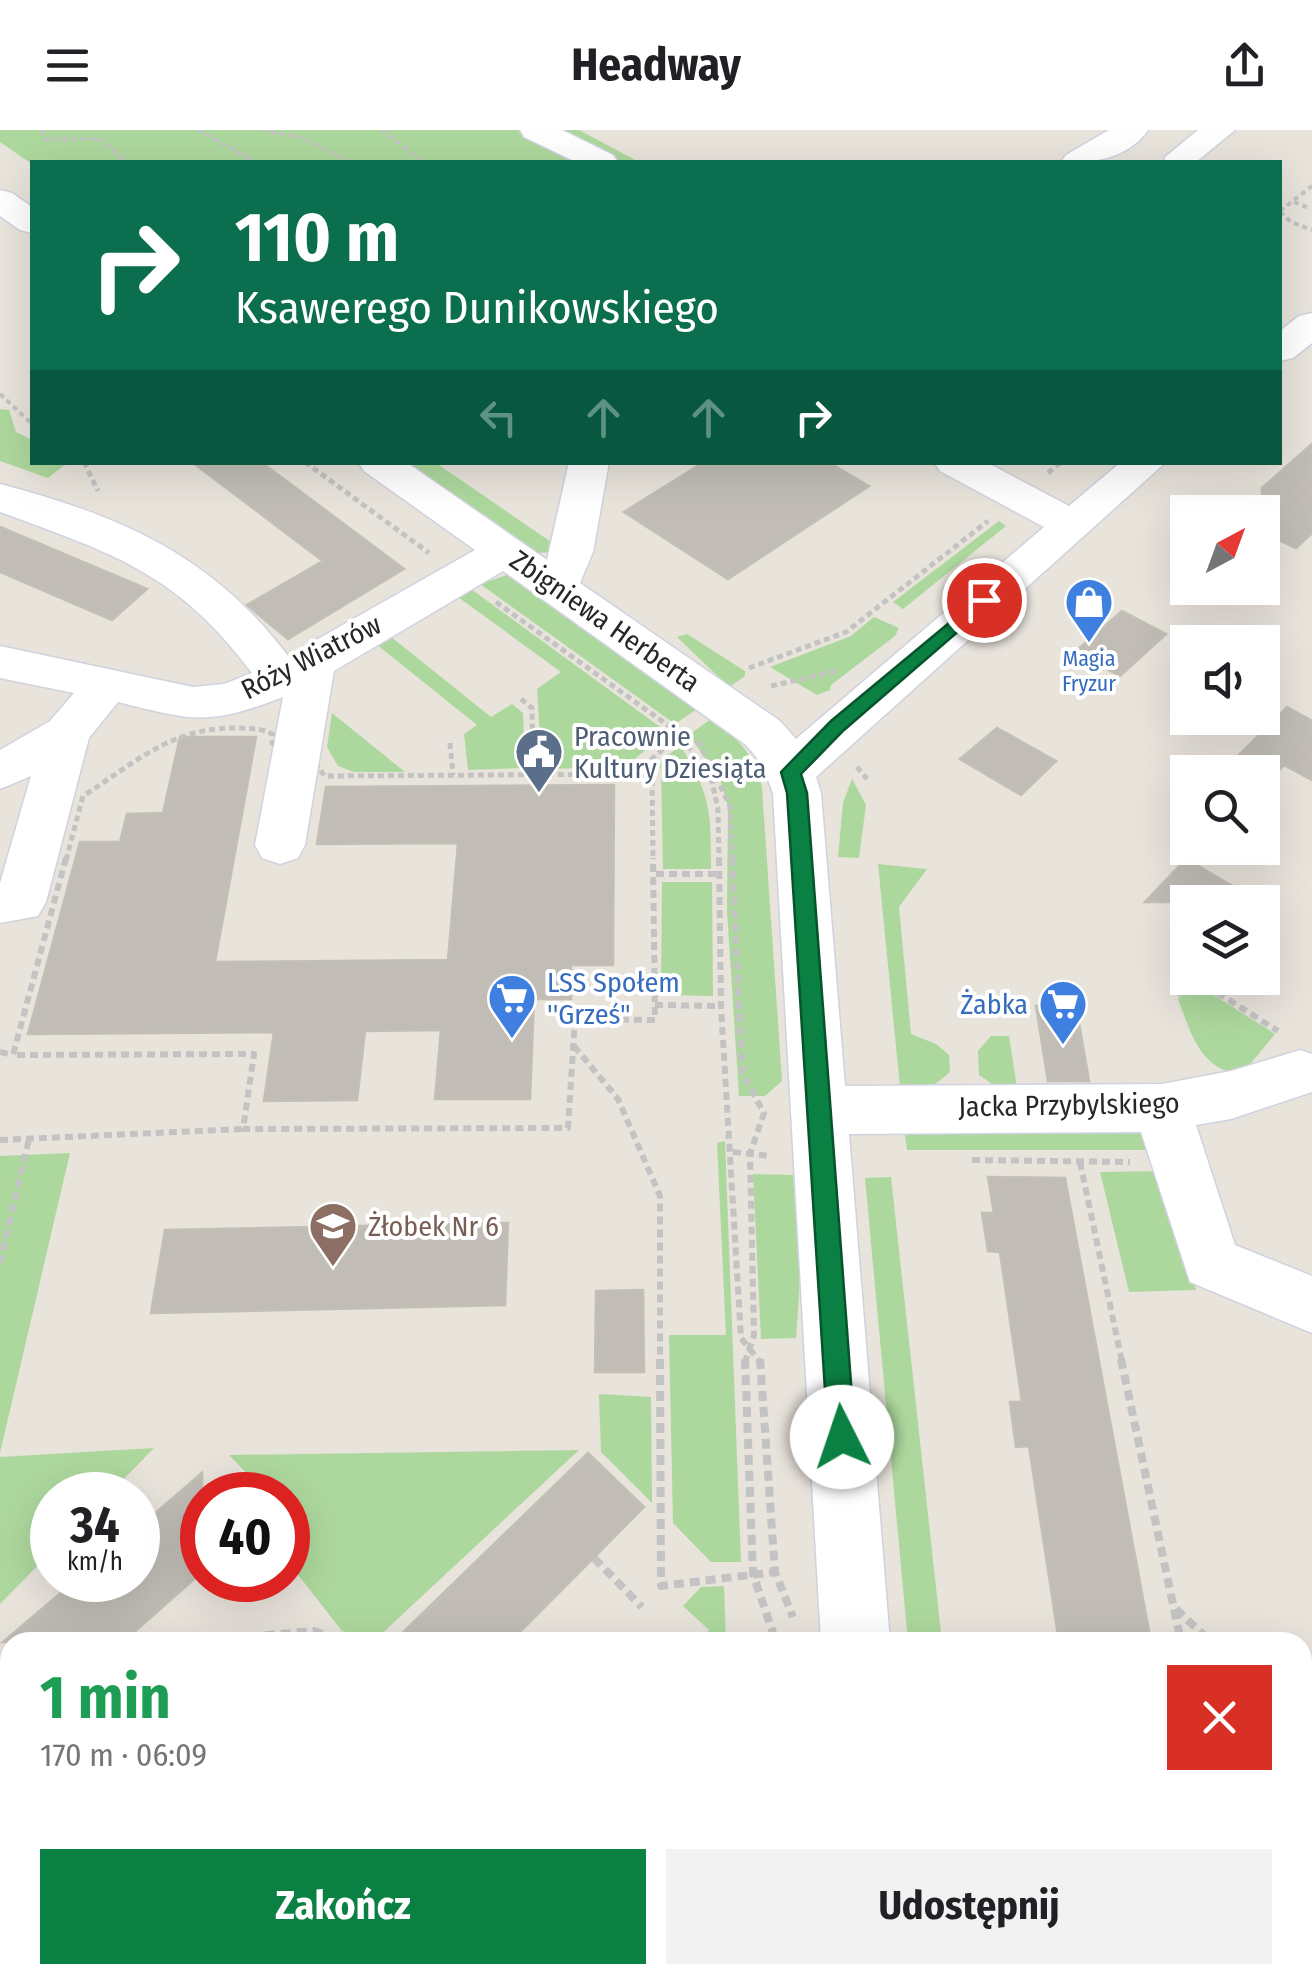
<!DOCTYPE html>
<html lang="pl">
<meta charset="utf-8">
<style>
:root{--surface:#fff;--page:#f2f2f2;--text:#202124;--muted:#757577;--accent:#0b8043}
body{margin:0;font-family:"Fira Sans Condensed",sans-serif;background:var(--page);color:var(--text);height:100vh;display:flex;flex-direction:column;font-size:38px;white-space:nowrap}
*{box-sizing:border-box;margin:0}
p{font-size:32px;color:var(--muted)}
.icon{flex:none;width:55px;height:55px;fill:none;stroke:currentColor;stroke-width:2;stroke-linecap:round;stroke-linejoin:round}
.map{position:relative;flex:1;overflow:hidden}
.drawer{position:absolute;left:0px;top:1502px;width:1312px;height:352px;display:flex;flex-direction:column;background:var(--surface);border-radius:30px 30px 0 0;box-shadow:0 10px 40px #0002}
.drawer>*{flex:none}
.top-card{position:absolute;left:30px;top:30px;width:1252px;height:305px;border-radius:0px;box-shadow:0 10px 40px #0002;background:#0b6e4f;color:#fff;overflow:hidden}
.needle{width:65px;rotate:41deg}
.tools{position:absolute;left:1170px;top:365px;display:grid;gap:20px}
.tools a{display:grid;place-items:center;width:110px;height:110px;border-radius:0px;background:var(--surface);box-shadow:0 10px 40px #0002;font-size:50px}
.speed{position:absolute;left:30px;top:1342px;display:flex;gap:20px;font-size:50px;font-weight:700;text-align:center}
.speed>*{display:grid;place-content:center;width:130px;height:130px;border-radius:50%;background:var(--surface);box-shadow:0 10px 40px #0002;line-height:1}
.speed small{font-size:25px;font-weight:400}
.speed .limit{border:15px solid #d22;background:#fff;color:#111}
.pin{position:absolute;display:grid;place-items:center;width:85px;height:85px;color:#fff;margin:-42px;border:5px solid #fff;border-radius:50%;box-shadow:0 2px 10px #0007}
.me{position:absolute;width:110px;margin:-55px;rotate:356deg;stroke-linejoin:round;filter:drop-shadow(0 0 8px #0008)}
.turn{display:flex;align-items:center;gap:35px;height:210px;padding:0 40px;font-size:45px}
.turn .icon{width:130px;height:130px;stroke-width:2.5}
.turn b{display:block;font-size:70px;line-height:85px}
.lanes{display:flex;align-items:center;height:95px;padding:0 40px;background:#0003;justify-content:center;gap:50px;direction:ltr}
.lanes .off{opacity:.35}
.round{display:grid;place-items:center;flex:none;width:105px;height:105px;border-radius:0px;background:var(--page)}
.summary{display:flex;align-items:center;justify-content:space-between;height:170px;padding:0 40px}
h1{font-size:60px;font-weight:700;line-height:75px;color:#1e9e55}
.button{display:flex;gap:20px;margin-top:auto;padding:20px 40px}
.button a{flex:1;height:115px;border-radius:0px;background:var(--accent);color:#fff;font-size:40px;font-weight:700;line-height:115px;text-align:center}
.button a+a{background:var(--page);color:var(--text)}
header{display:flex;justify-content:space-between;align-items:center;height:130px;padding:0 40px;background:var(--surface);font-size:45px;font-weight:700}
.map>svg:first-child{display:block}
</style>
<header><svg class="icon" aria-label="menu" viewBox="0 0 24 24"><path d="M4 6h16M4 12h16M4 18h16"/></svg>Headway<svg class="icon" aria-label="share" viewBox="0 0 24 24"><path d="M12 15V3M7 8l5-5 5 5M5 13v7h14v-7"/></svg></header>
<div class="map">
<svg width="1312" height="1853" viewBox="0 0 1312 1853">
<rect width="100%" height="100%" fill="#e8e3db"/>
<g fill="#add89d">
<polygon points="0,0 579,0 639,32 32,34 0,12"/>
<polygon points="0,279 9,280 16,302 32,310 32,332 67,333 48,348 0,331"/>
<polygon points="407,333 436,333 557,416 554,422 538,423"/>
<polygon points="999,391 1006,396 903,479 893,472"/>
<polygon points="507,445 697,579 675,594 480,454"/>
<polygon points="471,459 667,602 625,637 542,639 537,559 561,542 458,467"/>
<polygon points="874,487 899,498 895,506 831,555 830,560 817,565 770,537 851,506"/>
<polygon points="687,504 745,541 745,546 729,557 677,507"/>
<polygon points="390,506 491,587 512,574 523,583 525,638 468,640 464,604 477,595 376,514"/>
<polygon points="332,583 405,642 354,642 338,636 327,617"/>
<path d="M 711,589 C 737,607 756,626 762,658 L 782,951 L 765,966 L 739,966 L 727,781 L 728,677 L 720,649 L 689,605 Z"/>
<path d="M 680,615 C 711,666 711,680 711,739 L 663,739 L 661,638 L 655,637 Z"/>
<polygon points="852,649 866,675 859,728 838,727 843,673"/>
<polygon points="878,734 927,739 899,777 911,904 936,914 949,925 950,942 933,956 900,957"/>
<polygon points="662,752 712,752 713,866 661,865"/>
<path d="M 1195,853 L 1275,904 L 1242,944 C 1200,941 1191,903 1178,869 Z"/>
<polygon points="991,906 1009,906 1017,958 995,956 979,945 978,921"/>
<polygon points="1126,997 1145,1003 1157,1020 907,1020 904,999"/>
<polygon points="725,1011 741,1432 711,1432 673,1393 669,1205 726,1205 717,1013"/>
<polygon points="70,1023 0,1323 0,1026"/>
<polygon points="1166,1041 1196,1160 1129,1162 1100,1042"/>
<polygon points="753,1044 793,1045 800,1152 796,1208 761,1209"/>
<polygon points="891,1047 942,1512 908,1512 865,1048"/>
<polygon points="599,1264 651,1267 652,1373 601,1322"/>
<polygon points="154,1318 108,1365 52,1365 52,1421 0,1474 0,1327"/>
<polygon points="579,1320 376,1509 342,1501 288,1432 288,1365 268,1365 229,1325"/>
<polygon points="724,1456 726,1512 699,1512 709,1500 683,1476 701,1457"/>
<polygon points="1303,1606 1312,1616 1312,1853 1266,1853 1265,1845 1302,1845"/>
</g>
<g fill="#c1bdb6" stroke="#c3bfb5" stroke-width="2.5">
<polygon points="1312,314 1312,403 1296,418 1262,402 1262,358"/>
<polygon points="192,332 261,332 404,439 288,509 247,475 323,431"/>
<polygon points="704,332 828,332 869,356 728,449 624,382"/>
<polygon points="0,397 147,459 112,490 0,442"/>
<polygon points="1122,481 1166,504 1120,546 1075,522"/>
<polygon points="1287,577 1312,591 1312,650 1284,635 1274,645 1239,625"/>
<polygon points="997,598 1056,631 1021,665 960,629"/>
<polygon points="180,607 256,607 215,832 448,830 458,713 317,714 326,657 614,655 613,835 571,835 571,869 534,869 530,969 435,969 441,900 365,901 357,970 264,971 274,902 28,904 80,712 120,712 127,684 163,683"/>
<polygon points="1186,729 1260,772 1145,772"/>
<polygon points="1036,876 1076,876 1089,951 1048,951"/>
<polygon points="988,1047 1065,1048 1151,1512 1059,1512 1029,1316 1016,1317 1010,1272 1022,1272 1000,1122 988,1121 982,1083 994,1083"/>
<polygon points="508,1093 505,1175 151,1183 165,1100"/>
<polygon points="643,1160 644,1242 595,1242 596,1161"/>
<polygon points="588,1323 644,1377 510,1512 393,1512"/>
<polygon points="202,1343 202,1442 123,1512 3,1512 76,1450 138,1450 138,1398"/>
</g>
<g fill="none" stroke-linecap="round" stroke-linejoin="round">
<g stroke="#d0d2df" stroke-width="3">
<g id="minor">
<polygon points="520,0 562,0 613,25 618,32 576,32 524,7"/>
<path d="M 1109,0 L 1148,0 C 1129,28 1092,34 1061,32 L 1066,25 Z"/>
<polygon points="1198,0 1235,0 1196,32 1167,32 1164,28"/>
<polygon points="0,60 12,63 32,77 32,103 20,100 0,86"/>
<polygon points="1312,183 1312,213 1293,228 1280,231 1280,201 1299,186"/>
<path d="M 358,332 L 406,332 L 547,430 L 569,332 L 609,332 L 593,422 L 580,453 L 780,591 L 796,609 L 1044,397 L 940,341 L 934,332 L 986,332 L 1069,376 L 1121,332 L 1166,332 L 816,647 L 821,663 L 845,956 L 1162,954 L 1231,941 L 1300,920 L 1312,924 L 1312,962 L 1231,989 L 1196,995 L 1235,1115 L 1312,1146 L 1312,1203 L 1190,1152 L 1141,1002 L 849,1004 L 890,1512 L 821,1512 L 773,663 L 762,634 L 746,615 L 503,441 L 334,541 L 305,715 L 298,728 L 280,734 L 262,728 L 255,715 L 283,567 C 208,596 194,591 118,572 L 89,608 L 46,772 L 38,786 L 0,793 L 0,753 L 31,646 L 0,659 L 0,620 L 50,591 L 74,563 L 0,548 L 0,516 L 193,557 L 224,554 L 252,543 C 176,442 114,424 0,382 L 0,354 C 119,385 212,425 288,526 L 475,420 L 364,341 Z"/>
<rect x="0" y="1678" width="10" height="74"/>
<rect x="141" y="1845" width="78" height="8"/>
<rect x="843" y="1845" width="78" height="8"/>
</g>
</g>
<g stroke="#c3c3c3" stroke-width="4" stroke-dasharray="5 4" stroke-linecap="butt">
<polyline points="42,0 45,9 100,9 126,32"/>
<polyline points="198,0 256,32"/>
<polyline points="262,0 303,8 350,32"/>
<polyline points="382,0 423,32"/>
<polyline points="1294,72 1309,78"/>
<polyline points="1280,81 1312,56"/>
<polyline points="1280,82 1291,92 1312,100"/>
<polyline points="0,264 32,294"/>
</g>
<g stroke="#c3c3c3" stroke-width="5" stroke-dasharray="6 4" stroke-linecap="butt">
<polyline points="84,332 98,361"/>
<polyline points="305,332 429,423"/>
<polyline points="1048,343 1061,332"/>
<polyline points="496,472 680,604 712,651 718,680 719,730"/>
<polyline points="749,538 846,502 988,391"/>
<polyline points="771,556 837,541"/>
<polyline points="521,569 532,578 533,645"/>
<polyline points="698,611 730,676 732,730"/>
<polyline points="450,613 453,645"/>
<polyline points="857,637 867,649"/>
<polyline points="636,643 680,604"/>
<path d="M 66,730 L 83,666 C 138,631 172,596 241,598 C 253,599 262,598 272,604 L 272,613 L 309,627 L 325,646 L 652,644 L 653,730"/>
</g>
<g stroke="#c3c3c3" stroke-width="6" stroke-dasharray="8 5" stroke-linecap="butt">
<polyline points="66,728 13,925 254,924 243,999 568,998 575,889 655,890 653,728"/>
<polyline points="719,728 721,876 741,1208 760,1232"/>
<polyline points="732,728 742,943 764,983 750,1024 754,1205 745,1232"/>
<polyline points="656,744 718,744"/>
<polyline points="1177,865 1194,848 1278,901"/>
<polyline points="655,875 721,876"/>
<polyline points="574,916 618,969 660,1066 660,1232"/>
<polyline points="0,922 13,925"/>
<polyline points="0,1010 243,999"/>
<polyline points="733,1022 770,1026"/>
<polyline points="972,1030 1130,1032"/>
<polyline points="1080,1032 1122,1232"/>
<polyline points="0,1133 29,1009"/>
</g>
<g stroke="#c3c3c3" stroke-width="8" stroke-dasharray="10 6" stroke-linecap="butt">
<polyline points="660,1229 661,1456 775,1442"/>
<polyline points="745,1229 753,1444 776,1512"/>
<polyline points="760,1229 775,1442 793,1487"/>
<polyline points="1121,1229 1181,1512"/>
<polyline points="594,1428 642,1477"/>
<polyline points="1176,1479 1211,1512"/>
<polyline points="233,1508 314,1501 346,1512"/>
<polyline points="1302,1599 1312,1608"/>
<polyline points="770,1845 770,1853"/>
<polyline points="793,1845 794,1853"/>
<polyline points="1252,1845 1253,1853"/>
<polyline points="437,1853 441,1845"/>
</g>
<use href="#minor" fill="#fff" fill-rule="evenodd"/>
</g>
<polygon fill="#0b8043" stroke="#07532c" stroke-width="2.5" points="984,464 990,466 990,474 844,600 801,644 807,663 855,1307 851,1316 842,1320 832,1316 828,1307 787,663 781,642 831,591"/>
<defs>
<g id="shop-pin" transform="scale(2.5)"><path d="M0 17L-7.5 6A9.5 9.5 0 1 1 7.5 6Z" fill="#3f7fe0" stroke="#fff"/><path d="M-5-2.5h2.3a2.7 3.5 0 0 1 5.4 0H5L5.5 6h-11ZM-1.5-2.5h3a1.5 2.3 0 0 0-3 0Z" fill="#fff"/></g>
<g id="civic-pin" transform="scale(2.5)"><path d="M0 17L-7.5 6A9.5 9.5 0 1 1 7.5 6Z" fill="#5c6f8a" stroke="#fff"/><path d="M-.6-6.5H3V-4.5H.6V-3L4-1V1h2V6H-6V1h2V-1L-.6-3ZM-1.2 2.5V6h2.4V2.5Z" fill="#fff"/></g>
<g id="supermarket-pin" transform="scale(2.5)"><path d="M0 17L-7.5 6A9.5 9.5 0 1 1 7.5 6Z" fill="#3f7fe0" stroke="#fff"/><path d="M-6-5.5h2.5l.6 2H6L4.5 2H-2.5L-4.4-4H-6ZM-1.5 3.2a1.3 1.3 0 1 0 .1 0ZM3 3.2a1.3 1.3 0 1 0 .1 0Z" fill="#fff"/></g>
<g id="school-pin" transform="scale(2.5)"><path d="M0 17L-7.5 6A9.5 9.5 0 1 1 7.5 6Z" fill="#8d6e63" stroke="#fff"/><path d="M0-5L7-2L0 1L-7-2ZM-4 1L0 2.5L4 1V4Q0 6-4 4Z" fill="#fff"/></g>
</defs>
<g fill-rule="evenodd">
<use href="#shop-pin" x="1089" y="472"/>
<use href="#civic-pin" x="539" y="622"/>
<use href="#supermarket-pin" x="512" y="868"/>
<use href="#supermarket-pin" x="1063" y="874"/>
<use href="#school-pin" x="333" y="1096"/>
</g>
<g text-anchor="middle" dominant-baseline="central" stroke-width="8" stroke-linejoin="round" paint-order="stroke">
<g font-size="22" fill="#366cbe" stroke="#fff">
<text x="1089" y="528">Magia<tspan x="1089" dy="25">Fryzur</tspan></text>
</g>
<g font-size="28" fill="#272727" stroke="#fff">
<text transform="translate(605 491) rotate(35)">Zbigniewa Herberta</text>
<text transform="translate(311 527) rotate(-27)">Róży Wiatrów</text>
<text transform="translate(1069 975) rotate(-1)">Jacka Przybylskiego</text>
</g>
<g font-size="28" fill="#4e5e75" stroke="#fff" text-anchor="start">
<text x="574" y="606">Pracownie<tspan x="574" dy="32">Kultury Dziesiąta</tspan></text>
</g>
<g font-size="28" fill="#366cbe" stroke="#fff" text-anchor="start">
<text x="547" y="852">LSS Społem<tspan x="547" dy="32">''Grześ"</tspan></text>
<text x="1028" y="874" text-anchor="end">Żabka</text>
</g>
<g font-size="28" fill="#785e54" stroke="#fff" text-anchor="start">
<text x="368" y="1096">Żłobek Nr 6</text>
</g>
</g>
</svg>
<div class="tools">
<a><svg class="needle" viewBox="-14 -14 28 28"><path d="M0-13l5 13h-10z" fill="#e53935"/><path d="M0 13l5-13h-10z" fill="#757577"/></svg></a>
<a><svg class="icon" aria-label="sound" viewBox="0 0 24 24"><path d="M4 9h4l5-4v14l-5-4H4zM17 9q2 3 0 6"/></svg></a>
<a><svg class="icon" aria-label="search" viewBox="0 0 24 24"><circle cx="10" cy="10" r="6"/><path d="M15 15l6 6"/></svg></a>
<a><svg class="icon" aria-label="layers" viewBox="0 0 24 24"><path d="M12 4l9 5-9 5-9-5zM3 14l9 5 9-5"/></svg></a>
</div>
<div class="speed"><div>34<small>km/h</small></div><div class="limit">40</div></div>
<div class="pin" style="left:984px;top:470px;background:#d93025"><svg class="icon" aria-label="arrive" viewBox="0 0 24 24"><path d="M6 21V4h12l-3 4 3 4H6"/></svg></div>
<svg class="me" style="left:842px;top:1307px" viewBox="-20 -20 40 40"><circle r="19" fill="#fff"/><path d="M0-13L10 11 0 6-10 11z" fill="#0b8043"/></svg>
<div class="top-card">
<div class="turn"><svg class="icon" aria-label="right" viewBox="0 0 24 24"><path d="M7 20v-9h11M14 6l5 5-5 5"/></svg><div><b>110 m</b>Ksawerego Dunikowskiego</div></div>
<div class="lanes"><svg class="icon off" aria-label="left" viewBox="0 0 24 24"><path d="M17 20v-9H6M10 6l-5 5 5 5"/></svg><svg class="icon off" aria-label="ahead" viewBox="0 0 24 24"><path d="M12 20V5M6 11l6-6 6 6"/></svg><svg class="icon off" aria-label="ahead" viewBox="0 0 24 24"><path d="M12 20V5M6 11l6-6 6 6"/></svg><svg class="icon" aria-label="right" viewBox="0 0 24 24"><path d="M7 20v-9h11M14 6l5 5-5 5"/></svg></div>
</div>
<section class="drawer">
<div class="summary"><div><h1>1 min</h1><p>170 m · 06:09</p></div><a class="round" style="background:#d93025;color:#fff"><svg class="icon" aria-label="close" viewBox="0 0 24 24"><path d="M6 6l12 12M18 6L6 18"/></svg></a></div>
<div class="button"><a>Zakończ</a><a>Udostępnij</a></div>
</section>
</div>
